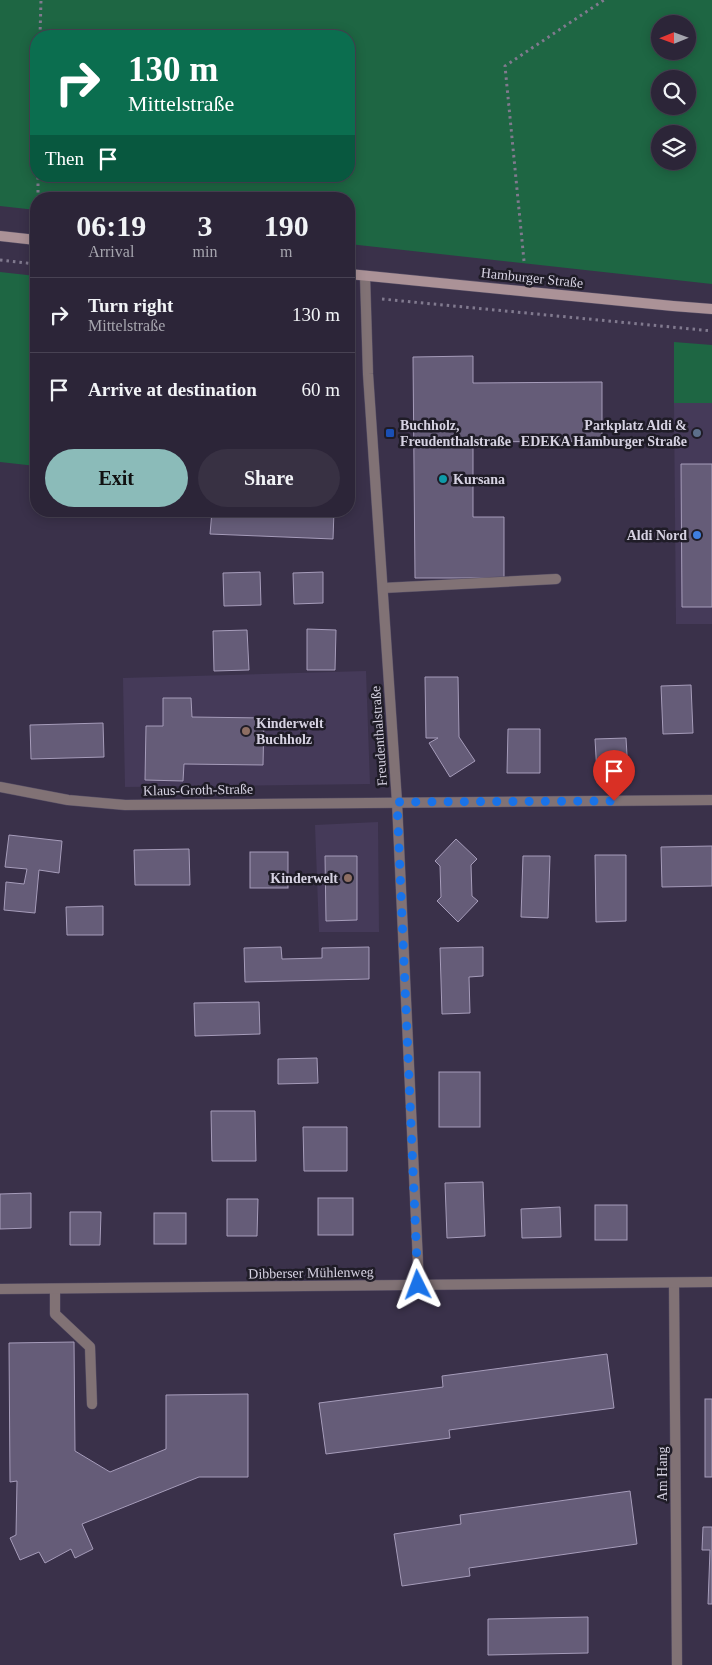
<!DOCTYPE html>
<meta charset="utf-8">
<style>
:root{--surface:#2c2538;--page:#383143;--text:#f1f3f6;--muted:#a6a5ae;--line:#484253;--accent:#8bbbb9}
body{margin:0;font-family:Georgia,serif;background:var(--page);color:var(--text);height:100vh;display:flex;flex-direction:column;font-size:19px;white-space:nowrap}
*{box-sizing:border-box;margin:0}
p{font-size:16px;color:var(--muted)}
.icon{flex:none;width:28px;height:28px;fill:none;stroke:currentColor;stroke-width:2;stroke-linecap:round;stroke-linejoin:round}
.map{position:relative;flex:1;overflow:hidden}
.drawer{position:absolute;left:30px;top:192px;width:325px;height:325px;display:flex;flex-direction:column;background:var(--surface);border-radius:20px;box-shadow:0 2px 12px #0003,0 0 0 1px var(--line)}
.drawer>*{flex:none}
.guide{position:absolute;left:30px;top:30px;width:325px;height:152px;border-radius:20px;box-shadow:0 2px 12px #0003,0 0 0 1px var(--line);background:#0b6e4f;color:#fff;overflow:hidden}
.needle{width:32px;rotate:269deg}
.tools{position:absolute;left:651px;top:15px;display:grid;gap:10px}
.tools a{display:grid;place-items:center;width:45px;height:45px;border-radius:50%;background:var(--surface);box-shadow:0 2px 12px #0003,0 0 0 1px var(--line);font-size:25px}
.pin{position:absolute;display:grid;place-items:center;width:42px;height:42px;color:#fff;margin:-51px -21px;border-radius:50% 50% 50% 0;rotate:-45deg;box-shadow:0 0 5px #0007}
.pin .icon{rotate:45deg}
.me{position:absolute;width:55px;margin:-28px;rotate:357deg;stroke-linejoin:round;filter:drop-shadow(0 0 4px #0008)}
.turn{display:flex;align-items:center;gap:18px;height:105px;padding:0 15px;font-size:22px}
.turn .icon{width:65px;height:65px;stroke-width:2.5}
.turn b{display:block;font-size:35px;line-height:42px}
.then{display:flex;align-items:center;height:48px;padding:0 15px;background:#0003;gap:10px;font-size:19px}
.eta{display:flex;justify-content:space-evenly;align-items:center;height:85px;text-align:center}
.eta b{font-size:30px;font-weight:700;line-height:35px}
.primary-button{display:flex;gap:10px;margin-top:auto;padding:10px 15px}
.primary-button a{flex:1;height:58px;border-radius:30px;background:var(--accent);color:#111;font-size:20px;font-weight:700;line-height:58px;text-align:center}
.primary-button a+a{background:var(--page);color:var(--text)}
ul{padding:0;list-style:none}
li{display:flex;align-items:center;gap:15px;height:75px;padding:0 15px;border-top:1px solid var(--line)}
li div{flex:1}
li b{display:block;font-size:19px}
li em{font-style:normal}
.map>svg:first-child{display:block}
</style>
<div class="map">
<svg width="712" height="1665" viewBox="0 0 712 1665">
<rect width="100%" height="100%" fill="#3a314a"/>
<g fill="#453a59">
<polygon points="674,403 712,403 712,624 676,624"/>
<polygon points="366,671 370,784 125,787 123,678"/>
<polygon points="378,822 379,932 319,932 315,825"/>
</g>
<g fill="#1e6643" fill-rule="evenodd">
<path d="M 0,0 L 712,0 L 712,284 L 349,244 L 349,199 L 36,199 L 36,210 L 0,206 ZM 660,24 L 688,24 L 688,51 L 660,51 ZM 349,36 L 349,176 L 36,176 L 36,36 ZM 660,79 L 688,79 L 688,106 L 660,106 ZM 660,134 L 688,134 L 688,161 L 660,161 Z"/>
<polygon points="0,272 36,276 36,466 0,462"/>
<polygon points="674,342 712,345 712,403 674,403"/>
</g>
<g fill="#655c78" stroke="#a69cba">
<polygon points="473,356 473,383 602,382 602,441 473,442 473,517 504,517 504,578 415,578 413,357"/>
<polygon points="681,464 712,464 712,607 682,607"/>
<polygon points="212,511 334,511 333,539 210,534"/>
<polygon points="260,572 261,605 224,606 223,573"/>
<polygon points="323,572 323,603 294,604 293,573"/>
<polygon points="307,629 336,630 335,670 307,670"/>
<polygon points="247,630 249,670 214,671 213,631"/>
<polygon points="425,677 458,677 459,737 475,761 450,777 429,743 438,738 426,738"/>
<polygon points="691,685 693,733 663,734 661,686"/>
<polygon points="163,698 191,698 192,717 264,718 263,765 184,764 183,781 145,780 146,726 163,726"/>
<polygon points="103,723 104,757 31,759 30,725"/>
<polygon points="508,729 540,729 540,773 507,773"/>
<polygon points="626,738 628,772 597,774 595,739"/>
<polygon points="9,835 62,841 59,873 39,870 35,913 4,910 6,882 24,884 27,869 5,867"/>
<polygon points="456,839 477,859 471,865 472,896 478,901 458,922 437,901 441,897 440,866 435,861"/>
<polygon points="712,846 712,886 662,887 661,847"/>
<polygon points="189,849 190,885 135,885 134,850"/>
<rect x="250" y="852" width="38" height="36"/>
<polygon points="595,855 626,855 626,921 596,922"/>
<polygon points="325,856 357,856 357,920 326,921"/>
<polygon points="523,856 550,856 548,918 521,917"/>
<polygon points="103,906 103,935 67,935 66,907"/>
<polygon points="281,947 282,959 322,958 322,948 369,947 369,979 245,982 244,948"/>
<polygon points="483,947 483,976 469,977 470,1013 442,1014 440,948"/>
<polygon points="259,1002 260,1034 195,1036 194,1003"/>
<polygon points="317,1058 318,1083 278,1084 278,1059"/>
<rect x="439" y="1072" width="41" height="55"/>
<polygon points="211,1111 255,1111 256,1161 212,1161"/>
<polygon points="303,1127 347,1127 347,1171 304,1171"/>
<polygon points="483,1182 485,1236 447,1238 445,1183"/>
<polygon points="31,1193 31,1228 0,1229 0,1194"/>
<rect x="318" y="1198" width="35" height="37"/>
<polygon points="227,1199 258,1199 257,1236 227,1236"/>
<rect x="595" y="1205" width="32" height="35"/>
<polygon points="560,1207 561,1237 522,1238 521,1209"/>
<polygon points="70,1212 101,1212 100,1245 70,1245"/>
<rect x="154" y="1213" width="32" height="31"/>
<polygon points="74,1342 75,1451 110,1472 166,1449 166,1395 248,1394 248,1477 199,1477 82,1524 93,1549 75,1558 71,1549 45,1563 39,1552 20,1560 10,1538 16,1535 17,1481 10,1482 9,1343"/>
<polygon points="607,1354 614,1408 449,1430 450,1438 326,1454 319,1403 443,1387 442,1376"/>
<rect x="705" y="1399" width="7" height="78"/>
<polygon points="630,1491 637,1544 469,1568 470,1576 402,1586 394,1534 461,1524 460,1515"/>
<polygon points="703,1527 712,1527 712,1604 708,1604 710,1550 702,1550"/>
<polygon points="588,1617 588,1653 488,1655 488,1619"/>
</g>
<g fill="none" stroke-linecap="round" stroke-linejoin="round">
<g stroke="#564e65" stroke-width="11">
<g id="lane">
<polyline points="383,588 556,579"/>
<polyline points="55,1289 55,1314 90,1347 92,1404"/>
</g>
</g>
<g stroke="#564e65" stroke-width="11">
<g id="street">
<polyline points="365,276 368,374 397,802 419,1285"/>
<polyline points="0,787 68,800 125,805 712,800"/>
<polyline points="674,1283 677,1665"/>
<polyline points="0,1289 712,1282"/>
</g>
</g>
<g stroke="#564e65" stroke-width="11">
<g id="secondary">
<polyline points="0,236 36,240"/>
<polyline points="349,274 673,306 712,309"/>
</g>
</g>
<g stroke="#817a8f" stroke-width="3" stroke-dasharray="2.5 4" stroke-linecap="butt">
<polyline points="40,36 41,0"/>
<polyline points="38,199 38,176"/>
<polyline points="0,260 36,264"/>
<polyline points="524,261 505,66 604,0"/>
<polyline points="382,299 712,331"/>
</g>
<use href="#lane" stroke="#817275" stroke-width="10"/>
<use href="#street" stroke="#817275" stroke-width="10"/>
<use href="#secondary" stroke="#ab9297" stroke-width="10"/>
</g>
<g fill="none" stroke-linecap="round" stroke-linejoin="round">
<polyline stroke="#1a73e8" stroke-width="9" stroke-dasharray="0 16.2" points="418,1285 397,802 614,801"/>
</g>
<rect fill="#1a4fb4" stroke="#1f1c27" stroke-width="2" x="385" y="428" width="10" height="10" rx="2.5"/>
<circle fill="#5c6f8a" stroke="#1f1c27" stroke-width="2" cx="697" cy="433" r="5"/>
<circle fill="#0f9aa8" stroke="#1f1c27" stroke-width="2" cx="443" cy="479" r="5"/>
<circle fill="#3f7fe0" stroke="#1f1c27" stroke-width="2" cx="697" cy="535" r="5"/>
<g fill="#8d6e63" stroke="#1f1c27" stroke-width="2">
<circle cx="246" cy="731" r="5"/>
<circle cx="348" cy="878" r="5"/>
</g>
<g text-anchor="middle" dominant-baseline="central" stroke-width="5" stroke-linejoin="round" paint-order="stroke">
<g font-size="14" fill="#d6d2e2" stroke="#1f1c27">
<text transform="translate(532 278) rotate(6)">Hamburger Straße</text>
<text transform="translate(379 736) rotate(-94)">Freudenthalstraße</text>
<text transform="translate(198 790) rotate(-1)">Klaus-Groth-Straße</text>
<text transform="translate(311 1273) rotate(-1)">Dibberser Mühlenweg</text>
<text transform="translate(662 1474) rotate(-90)">Am Hang</text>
</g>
<g font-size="14" font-weight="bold" fill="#d6d2e2" stroke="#1f1c27" text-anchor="start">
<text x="400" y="425">Buchholz,<tspan x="400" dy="16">Freudenthalstraße</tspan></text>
<text x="687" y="425" text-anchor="end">Parkplatz Aldi &amp;<tspan x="687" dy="16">EDEKA Hamburger Straße</tspan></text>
<text x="453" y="479">Kursana</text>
<text x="687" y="535" text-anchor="end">Aldi Nord</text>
<text x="256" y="723">Kinderwelt<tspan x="256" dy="16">Buchholz</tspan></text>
<text x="338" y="878" text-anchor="end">Kinderwelt</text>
</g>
</g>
</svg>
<div class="tools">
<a><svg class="needle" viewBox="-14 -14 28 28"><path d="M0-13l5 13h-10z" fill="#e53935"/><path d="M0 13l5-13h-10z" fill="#a6a5ae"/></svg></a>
<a><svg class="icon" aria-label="search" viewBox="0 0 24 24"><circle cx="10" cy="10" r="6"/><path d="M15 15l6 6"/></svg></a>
<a><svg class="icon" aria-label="layers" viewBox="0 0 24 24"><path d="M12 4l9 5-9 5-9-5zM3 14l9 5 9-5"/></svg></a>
</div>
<div class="pin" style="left:614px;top:801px;background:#d93025"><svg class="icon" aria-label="arrive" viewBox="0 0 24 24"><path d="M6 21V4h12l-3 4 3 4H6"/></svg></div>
<svg class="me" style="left:418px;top:1285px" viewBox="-20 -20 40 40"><path d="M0-17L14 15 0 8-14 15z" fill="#1a73e8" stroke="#fff" stroke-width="4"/></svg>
<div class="guide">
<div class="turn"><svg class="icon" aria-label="right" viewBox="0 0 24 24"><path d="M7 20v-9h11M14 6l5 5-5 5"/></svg><div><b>130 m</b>Mittelstraße</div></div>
<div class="then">Then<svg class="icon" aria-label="arrive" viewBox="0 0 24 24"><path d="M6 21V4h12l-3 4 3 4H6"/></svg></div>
</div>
<section class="drawer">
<div class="eta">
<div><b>06:19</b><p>Arrival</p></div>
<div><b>3</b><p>min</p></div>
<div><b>190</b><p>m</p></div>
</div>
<ul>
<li><svg class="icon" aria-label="right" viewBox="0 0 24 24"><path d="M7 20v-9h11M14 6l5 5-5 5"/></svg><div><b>Turn right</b><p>Mittelstraße</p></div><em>130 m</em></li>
<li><svg class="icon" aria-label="arrive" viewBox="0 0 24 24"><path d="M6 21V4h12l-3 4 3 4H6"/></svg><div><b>Arrive at destination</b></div><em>60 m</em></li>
</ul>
<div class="primary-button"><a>Exit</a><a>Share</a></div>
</section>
</div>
